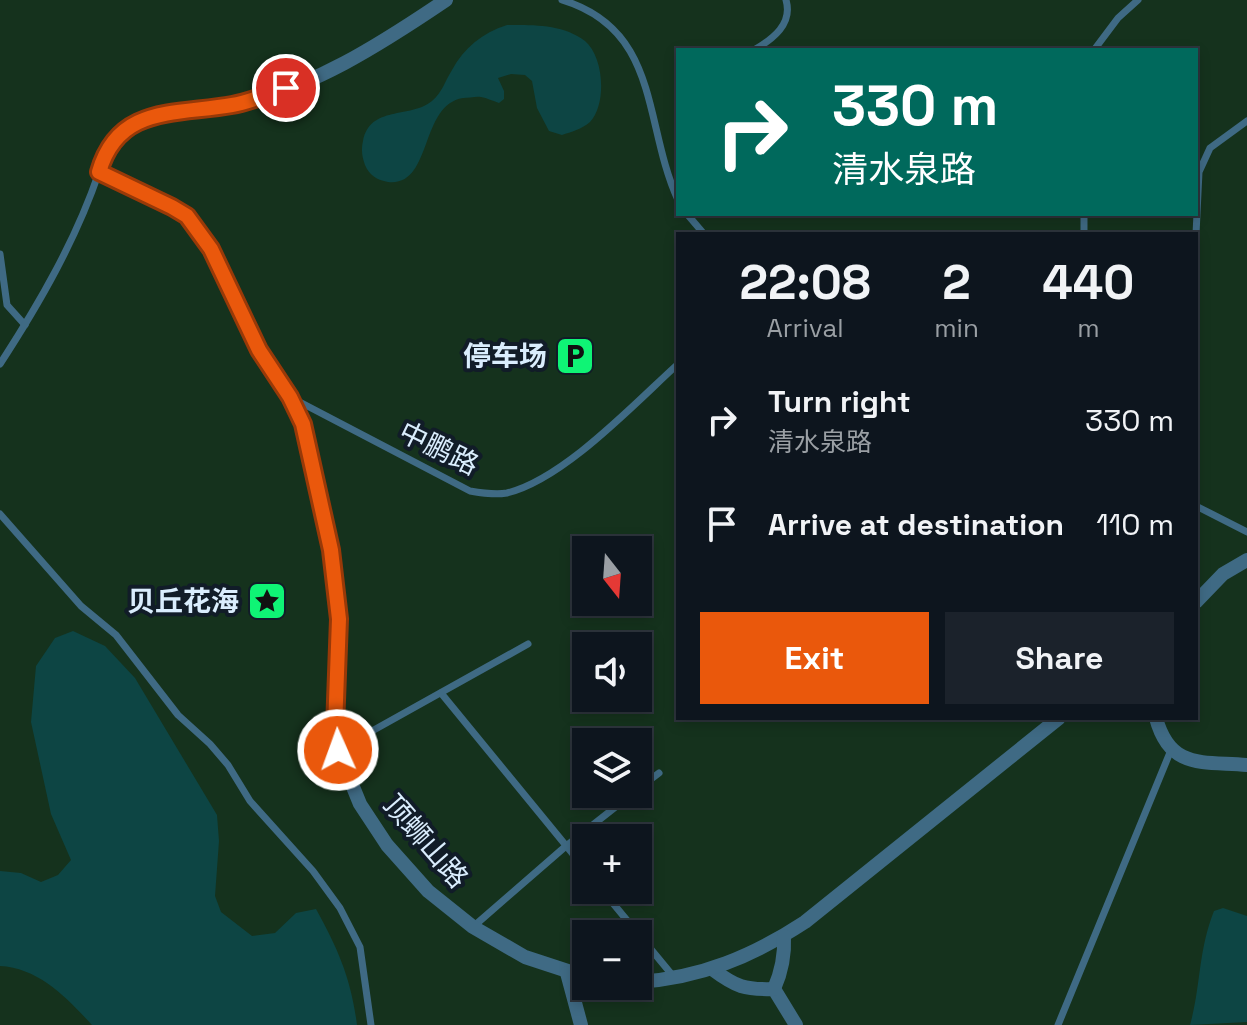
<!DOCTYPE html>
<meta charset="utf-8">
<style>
:root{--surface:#0d151e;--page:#1b222b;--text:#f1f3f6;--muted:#9a9fa4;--line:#2d343c;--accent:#ea580c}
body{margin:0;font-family:"Space Grotesk","Noto Sans SC",sans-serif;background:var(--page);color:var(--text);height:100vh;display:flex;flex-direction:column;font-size:30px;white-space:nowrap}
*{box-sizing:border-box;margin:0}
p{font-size:26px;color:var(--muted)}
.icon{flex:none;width:44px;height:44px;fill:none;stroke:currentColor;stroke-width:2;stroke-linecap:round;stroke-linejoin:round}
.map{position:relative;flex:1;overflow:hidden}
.sheet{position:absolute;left:676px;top:232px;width:522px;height:488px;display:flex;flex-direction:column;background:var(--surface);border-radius:0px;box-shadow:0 4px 12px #0003,0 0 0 2px var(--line)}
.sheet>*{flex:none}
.guide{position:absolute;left:676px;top:48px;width:522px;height:168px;border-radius:0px;box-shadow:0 4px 12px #0003,0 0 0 2px var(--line);background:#00695c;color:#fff;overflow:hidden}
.needle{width:52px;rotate:163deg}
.controls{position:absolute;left:572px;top:536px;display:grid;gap:16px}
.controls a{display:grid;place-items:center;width:80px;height:80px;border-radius:0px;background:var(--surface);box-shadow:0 4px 12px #0003,0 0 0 2px var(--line);font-size:40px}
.pin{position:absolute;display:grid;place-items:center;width:68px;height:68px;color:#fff;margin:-34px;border:4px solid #fff;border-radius:50%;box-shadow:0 2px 8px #0007}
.me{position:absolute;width:88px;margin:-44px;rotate:358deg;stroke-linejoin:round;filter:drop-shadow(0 0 6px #0008)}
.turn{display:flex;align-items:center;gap:28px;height:168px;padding:0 24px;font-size:36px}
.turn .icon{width:104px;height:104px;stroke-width:2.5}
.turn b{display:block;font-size:56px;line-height:68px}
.eta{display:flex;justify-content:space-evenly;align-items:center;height:136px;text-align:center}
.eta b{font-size:48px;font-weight:600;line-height:56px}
.cta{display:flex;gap:16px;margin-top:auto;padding:16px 24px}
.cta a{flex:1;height:92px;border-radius:0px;background:var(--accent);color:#fff;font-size:32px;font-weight:600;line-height:92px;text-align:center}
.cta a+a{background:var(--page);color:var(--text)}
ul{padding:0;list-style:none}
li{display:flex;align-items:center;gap:24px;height:104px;padding:0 24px}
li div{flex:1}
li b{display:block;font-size:30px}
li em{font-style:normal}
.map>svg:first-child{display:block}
</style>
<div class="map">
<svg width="1247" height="1025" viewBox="0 0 1247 1025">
<rect width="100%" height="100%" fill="#111c28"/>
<path fill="#15321d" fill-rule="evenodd" d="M 0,0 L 1247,0 L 1247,1025 L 0,1025 ZM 678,50 L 1196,50 L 1196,214 L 678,214 ZM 678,234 L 1196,234 L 1196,718 L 678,718 ZM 586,550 L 638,550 L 638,602 L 586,602 ZM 586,646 L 638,646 L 638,698 L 586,698 ZM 586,742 L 638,742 L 638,794 L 586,794 ZM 586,838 L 638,838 L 638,890 L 586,890 ZM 586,934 L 638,934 L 638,986 L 586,986 Z"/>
<g fill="#0d4544">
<path d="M 507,25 C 533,25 563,24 585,41 C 604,57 607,104 590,122 C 582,129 571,132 562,135 L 549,131 L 537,108 L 532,81 L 525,75 L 511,74 L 498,78 L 504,91 L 504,99 L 499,103 C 493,101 487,98 481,97 C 476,96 469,98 463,98 C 419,105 433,187 388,182 C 377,180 369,175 365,165 C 362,157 361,149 363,141 C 370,105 410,119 432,101 C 442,93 445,81 452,70 C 464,48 482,33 507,25 Z"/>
<path d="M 73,631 L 105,646 L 135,678 L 217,815 L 219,841 L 215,896 L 221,912 L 252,936 L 275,933 L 296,913 L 316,909 C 338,949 351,978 357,1025 L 92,1025 C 67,998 39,968 0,966 L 0,871 L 21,873 L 41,882 L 58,875 L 71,860 L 51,814 L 31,722 L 36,666 L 55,638 Z"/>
<path d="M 1223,908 L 1247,916 L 1247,1022 L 1190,1025 C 1201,986 1198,951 1214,911 Z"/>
</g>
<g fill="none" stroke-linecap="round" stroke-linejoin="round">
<g stroke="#3f6a84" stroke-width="7">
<path d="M 562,0 C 661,30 643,124 678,200"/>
<path d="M 754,50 C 773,39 793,24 786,0"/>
<polyline points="1094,50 1118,18 1138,0"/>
<polyline points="687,214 704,234"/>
<polyline points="1084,214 1084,234"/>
<polyline points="1196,234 1199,172 1210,148 1247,121"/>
<polyline points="0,254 7,305 25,325"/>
<path d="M 0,364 C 39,304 76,240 99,172"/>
<path d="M 292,398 L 470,491 C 482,493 494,495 507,493 C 564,479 634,404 678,364"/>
<polyline points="1196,506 1247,532"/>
<polyline points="0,514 81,606 116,635 178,715 210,744 228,765 250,801 313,871 340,908 360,947 371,1025"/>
<polyline points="441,693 586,870"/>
<polyline points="338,750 528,644"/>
<polyline points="638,789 659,773"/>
<polyline points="602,890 673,976"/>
<polyline points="474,926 566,846 632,794"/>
<polyline points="1058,1025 1171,750"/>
</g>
<g stroke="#3f6a84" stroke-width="14">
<path d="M 446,0 C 381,44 311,89 234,105 C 201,112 163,106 132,124 C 113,135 105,152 99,172 L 187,216 L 211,249 L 259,350 L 290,397 L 303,424 L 331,550 L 339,619 L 335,728 L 338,750 L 360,804 L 387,845 L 428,891 L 473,927 L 525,957 L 586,977"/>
<polyline points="1196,602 1223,574 1247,560"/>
<path d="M 1156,718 C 1170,770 1203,761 1247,765"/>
<path d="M 712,969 C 736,987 745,990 774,989 L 796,1025"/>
<polyline points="567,973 581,1025"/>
<path d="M 638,982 C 701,978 753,956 805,922 L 1059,718"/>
<path d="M 774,989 C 782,971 785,956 784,936"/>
</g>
</g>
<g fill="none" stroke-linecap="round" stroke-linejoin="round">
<g stroke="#983908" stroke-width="20">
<path id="route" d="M 286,88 C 268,94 250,102 232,105 C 176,115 118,105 99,172 L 172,207 L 187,216 L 211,249 L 259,350 L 290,397 L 303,424 L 331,550 L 339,619 L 335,728 L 338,750"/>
</g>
<use href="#route" stroke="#ea580c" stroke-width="14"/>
</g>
<defs>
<g id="parking-square" transform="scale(2)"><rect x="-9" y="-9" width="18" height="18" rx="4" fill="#0ff475" stroke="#111c28"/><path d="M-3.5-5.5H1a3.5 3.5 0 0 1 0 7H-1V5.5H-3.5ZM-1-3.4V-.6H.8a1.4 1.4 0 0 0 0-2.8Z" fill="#111"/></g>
<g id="sight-square" transform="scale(2)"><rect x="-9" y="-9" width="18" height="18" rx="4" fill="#0ff475" stroke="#111c28"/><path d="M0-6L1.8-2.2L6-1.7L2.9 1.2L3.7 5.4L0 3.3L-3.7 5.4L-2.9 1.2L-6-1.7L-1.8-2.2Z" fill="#111"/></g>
</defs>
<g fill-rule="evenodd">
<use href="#parking-square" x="575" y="356"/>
<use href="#sight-square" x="267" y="601"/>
</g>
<g text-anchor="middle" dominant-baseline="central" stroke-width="8" stroke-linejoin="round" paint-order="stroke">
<g font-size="28" font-weight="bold" fill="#daedfd" stroke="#111c28" text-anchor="end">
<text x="547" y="356">停车场</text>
<text x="239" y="601">贝丘花海</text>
</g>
<g font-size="28" fill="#daedfd" stroke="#111c28">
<text transform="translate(439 448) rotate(26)">中鹏路</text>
<text transform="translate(426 841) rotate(49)">顶蛳山路</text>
</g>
</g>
</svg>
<div class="controls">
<a><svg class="needle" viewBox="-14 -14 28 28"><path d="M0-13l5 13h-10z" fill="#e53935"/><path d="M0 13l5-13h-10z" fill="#9a9fa4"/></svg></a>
<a><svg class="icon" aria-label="sound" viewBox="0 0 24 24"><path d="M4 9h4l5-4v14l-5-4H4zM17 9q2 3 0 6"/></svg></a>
<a><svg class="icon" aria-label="layers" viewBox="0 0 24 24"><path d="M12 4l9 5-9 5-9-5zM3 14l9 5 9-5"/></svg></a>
<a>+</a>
<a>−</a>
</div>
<div class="pin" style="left:286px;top:88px;background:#d93025"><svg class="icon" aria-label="arrive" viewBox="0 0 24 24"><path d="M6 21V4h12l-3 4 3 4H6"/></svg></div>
<svg class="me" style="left:338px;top:750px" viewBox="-20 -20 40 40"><circle r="17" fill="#ea580c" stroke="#fff" stroke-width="3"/><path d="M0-11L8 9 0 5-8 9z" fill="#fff"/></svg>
<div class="guide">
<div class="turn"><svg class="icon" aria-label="right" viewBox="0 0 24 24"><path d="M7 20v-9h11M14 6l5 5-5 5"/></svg><div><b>330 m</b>清水泉路</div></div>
</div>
<section class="sheet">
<div class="eta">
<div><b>22:08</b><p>Arrival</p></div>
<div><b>2</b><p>min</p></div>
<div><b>440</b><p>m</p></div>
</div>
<ul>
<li><svg class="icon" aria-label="right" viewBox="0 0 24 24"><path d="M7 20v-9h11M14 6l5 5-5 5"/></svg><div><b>Turn right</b><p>清水泉路</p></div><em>330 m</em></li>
<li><svg class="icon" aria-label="arrive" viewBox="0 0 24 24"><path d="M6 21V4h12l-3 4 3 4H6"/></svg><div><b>Arrive at destination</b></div><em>110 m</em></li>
</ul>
<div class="cta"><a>Exit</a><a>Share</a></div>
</section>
</div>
